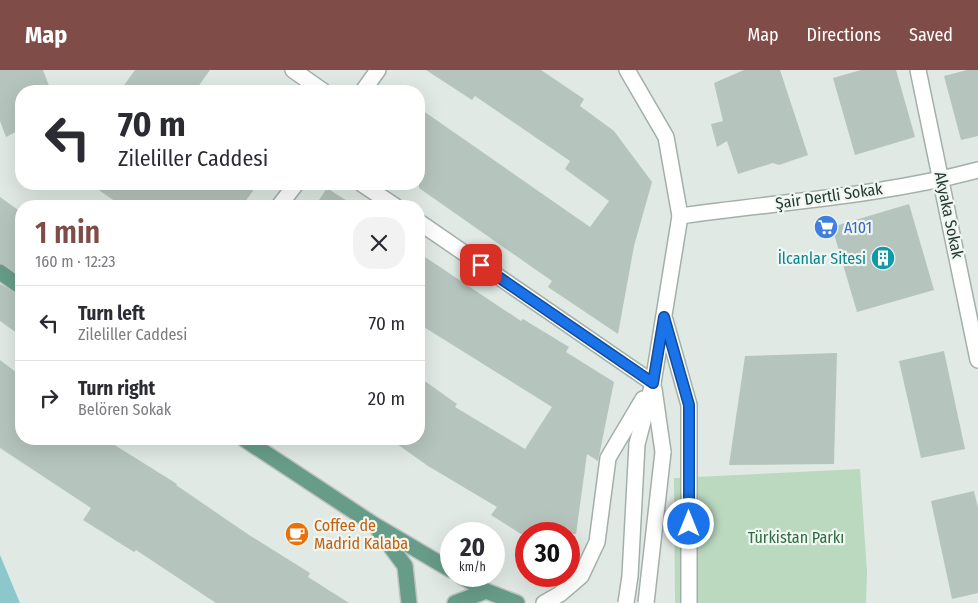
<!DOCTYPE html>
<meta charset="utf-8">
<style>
:root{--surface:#fff;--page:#f2f2f3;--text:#2b2b33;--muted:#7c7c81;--line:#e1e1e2;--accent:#804c47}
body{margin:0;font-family:"Fira Sans Condensed",sans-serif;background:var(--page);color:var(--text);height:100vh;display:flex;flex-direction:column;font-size:19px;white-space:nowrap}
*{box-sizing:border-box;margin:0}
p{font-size:16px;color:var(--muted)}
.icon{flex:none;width:28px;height:28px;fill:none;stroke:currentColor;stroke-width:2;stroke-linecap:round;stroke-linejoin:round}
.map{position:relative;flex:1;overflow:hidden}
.side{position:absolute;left:15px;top:130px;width:410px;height:245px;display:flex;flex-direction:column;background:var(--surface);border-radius:20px;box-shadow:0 5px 20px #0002}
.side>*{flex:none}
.banner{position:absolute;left:15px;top:15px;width:410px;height:105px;border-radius:20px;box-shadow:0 5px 20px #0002;background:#fff;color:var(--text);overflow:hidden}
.speed{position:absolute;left:440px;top:452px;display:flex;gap:10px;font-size:25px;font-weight:700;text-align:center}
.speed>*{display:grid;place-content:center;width:65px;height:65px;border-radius:50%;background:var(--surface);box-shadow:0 5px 20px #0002;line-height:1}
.speed small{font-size:12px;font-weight:400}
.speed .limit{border:8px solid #d22;background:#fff;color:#111}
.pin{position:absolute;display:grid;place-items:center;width:42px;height:42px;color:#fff;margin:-21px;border-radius:10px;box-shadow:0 2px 8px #0006}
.me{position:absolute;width:55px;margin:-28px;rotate:0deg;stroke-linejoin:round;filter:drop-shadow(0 0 4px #0008)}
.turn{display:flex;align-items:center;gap:18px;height:105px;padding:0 20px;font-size:22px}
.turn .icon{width:65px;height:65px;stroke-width:2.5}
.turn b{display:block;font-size:35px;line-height:42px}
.round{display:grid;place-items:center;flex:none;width:52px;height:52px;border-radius:20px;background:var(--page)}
.head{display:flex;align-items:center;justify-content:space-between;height:85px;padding:0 20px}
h1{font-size:30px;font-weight:600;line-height:38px;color:var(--accent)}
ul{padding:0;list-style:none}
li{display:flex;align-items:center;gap:15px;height:75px;padding:0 20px;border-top:1px solid var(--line)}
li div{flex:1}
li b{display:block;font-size:19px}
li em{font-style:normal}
header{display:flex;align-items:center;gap:30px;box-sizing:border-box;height:70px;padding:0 25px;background:var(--accent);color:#fff}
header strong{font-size:24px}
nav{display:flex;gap:28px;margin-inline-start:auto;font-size:18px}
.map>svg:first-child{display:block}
</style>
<header>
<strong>Map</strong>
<nav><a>Map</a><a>Directions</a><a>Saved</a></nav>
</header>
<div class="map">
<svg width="978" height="533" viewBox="0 0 978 533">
<rect width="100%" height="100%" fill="#e0e9e4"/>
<polygon fill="#bad9bf" points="860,399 867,502 866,533 675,533 674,408"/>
<polygon fill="#8bc7cb" points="0,485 20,533 0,533"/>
<g fill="#b5c4bd">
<polygon points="0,0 43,0 51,21 21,21 21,59 6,67 0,51"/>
<polygon points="135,0 210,0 195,21 120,21"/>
<polygon points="426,0 541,0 584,29 580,36 614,61 652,112 634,176 618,264 548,217 552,211 419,118 419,38 590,157 609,131 565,99 570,91 475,26 472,30"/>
<polygon points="744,0 780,0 808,85 779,95 773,93 738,104 727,71 717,77 711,54 723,51 714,13"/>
<polygon points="861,0 896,0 915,67 855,85 833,8"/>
<polygon points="967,0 978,0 978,66 961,70 944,6"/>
<polygon points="90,114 258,114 242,136 122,136"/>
<polygon points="327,118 355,136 315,136"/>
<polygon points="0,127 21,142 21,206 0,193"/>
<polygon points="909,134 934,220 857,242 832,157"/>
<polygon points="419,183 521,251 523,249 569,277 566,282 614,312 598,391 587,384 576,464 521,464 491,445 497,437 428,396 390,369 419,369 419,307 457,334 455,337 525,379 552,337 419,254"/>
<polygon points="0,214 21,226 21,266 0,251"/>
<polygon points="944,281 965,379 921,388 899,291"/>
<polygon points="837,283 834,394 729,395 745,286"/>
<polygon points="0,290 21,306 21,369 105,369 177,414 176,415 249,465 310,503 308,507 349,533 216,533 136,480 134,482 83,450 91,438 0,378"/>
<polygon points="974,421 978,438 978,523 952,529 931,431"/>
</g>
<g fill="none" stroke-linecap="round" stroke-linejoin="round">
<g stroke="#a3b0aa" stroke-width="18">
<g id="minor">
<polyline points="293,0 323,21"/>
<polyline points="627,0 666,67 680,146 653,313 637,374"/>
<polyline points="918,0 978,290"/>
<polyline points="363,21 378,0"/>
<polyline points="362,114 395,136"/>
<polyline points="279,136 296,114"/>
<path d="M 680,146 C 779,132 881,126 978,100"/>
<polyline points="419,152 653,313"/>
<polyline points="665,250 689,335 689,533"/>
<polyline points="654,319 663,382"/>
<polyline points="544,533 560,524 581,506 597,472 608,388 643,329"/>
</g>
</g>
<g stroke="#bdc3c1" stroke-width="18">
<g id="primary">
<polyline points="0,202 21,217"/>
<polyline points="244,369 373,454 451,500"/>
<polyline points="379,461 405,496 409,533"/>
<polyline points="461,506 486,521 517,533"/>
<polyline points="455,533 486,521"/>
</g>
</g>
<use href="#minor" stroke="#fff" stroke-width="15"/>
<use href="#primary" stroke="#679c89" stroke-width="15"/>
<g stroke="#a3b0aa" stroke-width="18" stroke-linecap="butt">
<g id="minor-bridge">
<polyline points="626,533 630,506 637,374"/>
<polyline points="646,533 663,382"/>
</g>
</g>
<use href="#minor-bridge" stroke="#fff" stroke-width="15"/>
</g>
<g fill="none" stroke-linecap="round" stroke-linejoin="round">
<g stroke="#114b97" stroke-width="12">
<polyline id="route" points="481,195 653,313 664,247 689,335 689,454"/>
</g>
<use href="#route" stroke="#1a73e8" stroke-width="9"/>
</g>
<defs>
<g id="supermarket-disc" transform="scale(1.25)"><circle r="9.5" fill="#3f7fe0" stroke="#f0f6f2"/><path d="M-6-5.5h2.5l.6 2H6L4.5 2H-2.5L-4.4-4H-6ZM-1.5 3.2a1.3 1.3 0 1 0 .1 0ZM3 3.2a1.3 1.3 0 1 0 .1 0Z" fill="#fff"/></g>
<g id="building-disc" transform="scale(1.25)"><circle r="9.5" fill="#0f9aa8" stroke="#f0f6f2"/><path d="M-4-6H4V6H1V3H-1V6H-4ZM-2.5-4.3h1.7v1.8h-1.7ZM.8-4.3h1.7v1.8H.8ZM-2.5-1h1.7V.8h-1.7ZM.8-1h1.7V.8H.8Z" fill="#fff"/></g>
<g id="cafe-disc" transform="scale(1.25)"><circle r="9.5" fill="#e8710a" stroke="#f0f6f2"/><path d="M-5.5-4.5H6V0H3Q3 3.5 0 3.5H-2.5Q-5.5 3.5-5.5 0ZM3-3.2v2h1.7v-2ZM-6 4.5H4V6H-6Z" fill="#fff"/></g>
</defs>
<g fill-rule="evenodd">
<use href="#supermarket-disc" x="826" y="157"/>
<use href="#building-disc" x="883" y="188"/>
<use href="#cafe-disc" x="297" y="464"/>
</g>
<g text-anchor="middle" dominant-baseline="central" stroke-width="4.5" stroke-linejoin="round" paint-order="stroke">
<g font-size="16" fill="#223830" stroke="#f0f6f2">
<text transform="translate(829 126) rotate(-8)">Şair Dertli Sokak</text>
<text transform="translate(949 145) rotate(78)">Akyaka Sokak</text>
</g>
<g font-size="16" fill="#366cbe" stroke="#f0f6f2" text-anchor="start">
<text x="844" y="157">A101</text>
</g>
<g font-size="16" fill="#0d838f" stroke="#f0f6f2" text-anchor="end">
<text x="866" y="188">İlcanlar Sitesi</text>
</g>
<g font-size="16" fill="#c56008" stroke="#f0f6f2" text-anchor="start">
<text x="314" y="455">Coffee de<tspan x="314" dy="18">Madrid Kalaba</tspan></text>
</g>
<g font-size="16" fill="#2f6c41" stroke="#f0f6f2">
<text x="796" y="467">Türkistan Parkı</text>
</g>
</g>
</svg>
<div class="speed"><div>20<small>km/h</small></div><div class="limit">30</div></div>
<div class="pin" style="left:481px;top:195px;background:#d93025"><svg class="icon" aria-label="arrive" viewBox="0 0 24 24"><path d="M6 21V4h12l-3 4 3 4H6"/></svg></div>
<svg class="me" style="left:689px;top:454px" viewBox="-20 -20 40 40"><circle r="17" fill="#1a73e8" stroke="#fff" stroke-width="3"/><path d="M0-11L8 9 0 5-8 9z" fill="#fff"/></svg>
<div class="banner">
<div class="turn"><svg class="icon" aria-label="left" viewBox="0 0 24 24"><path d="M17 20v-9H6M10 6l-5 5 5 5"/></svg><div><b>70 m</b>Zileliller Caddesi</div></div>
</div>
<section class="side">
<div class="head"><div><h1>1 min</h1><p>160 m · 12:23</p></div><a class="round"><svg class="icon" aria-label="close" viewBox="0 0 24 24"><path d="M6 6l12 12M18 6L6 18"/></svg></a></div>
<ul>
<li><svg class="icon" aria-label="left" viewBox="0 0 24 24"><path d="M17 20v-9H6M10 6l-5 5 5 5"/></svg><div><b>Turn left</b><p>Zileliller Caddesi</p></div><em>70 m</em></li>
<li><svg class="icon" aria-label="right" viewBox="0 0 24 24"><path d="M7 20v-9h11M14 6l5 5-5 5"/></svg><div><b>Turn right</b><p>Belören Sokak</p></div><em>20 m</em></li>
</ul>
</section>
</div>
